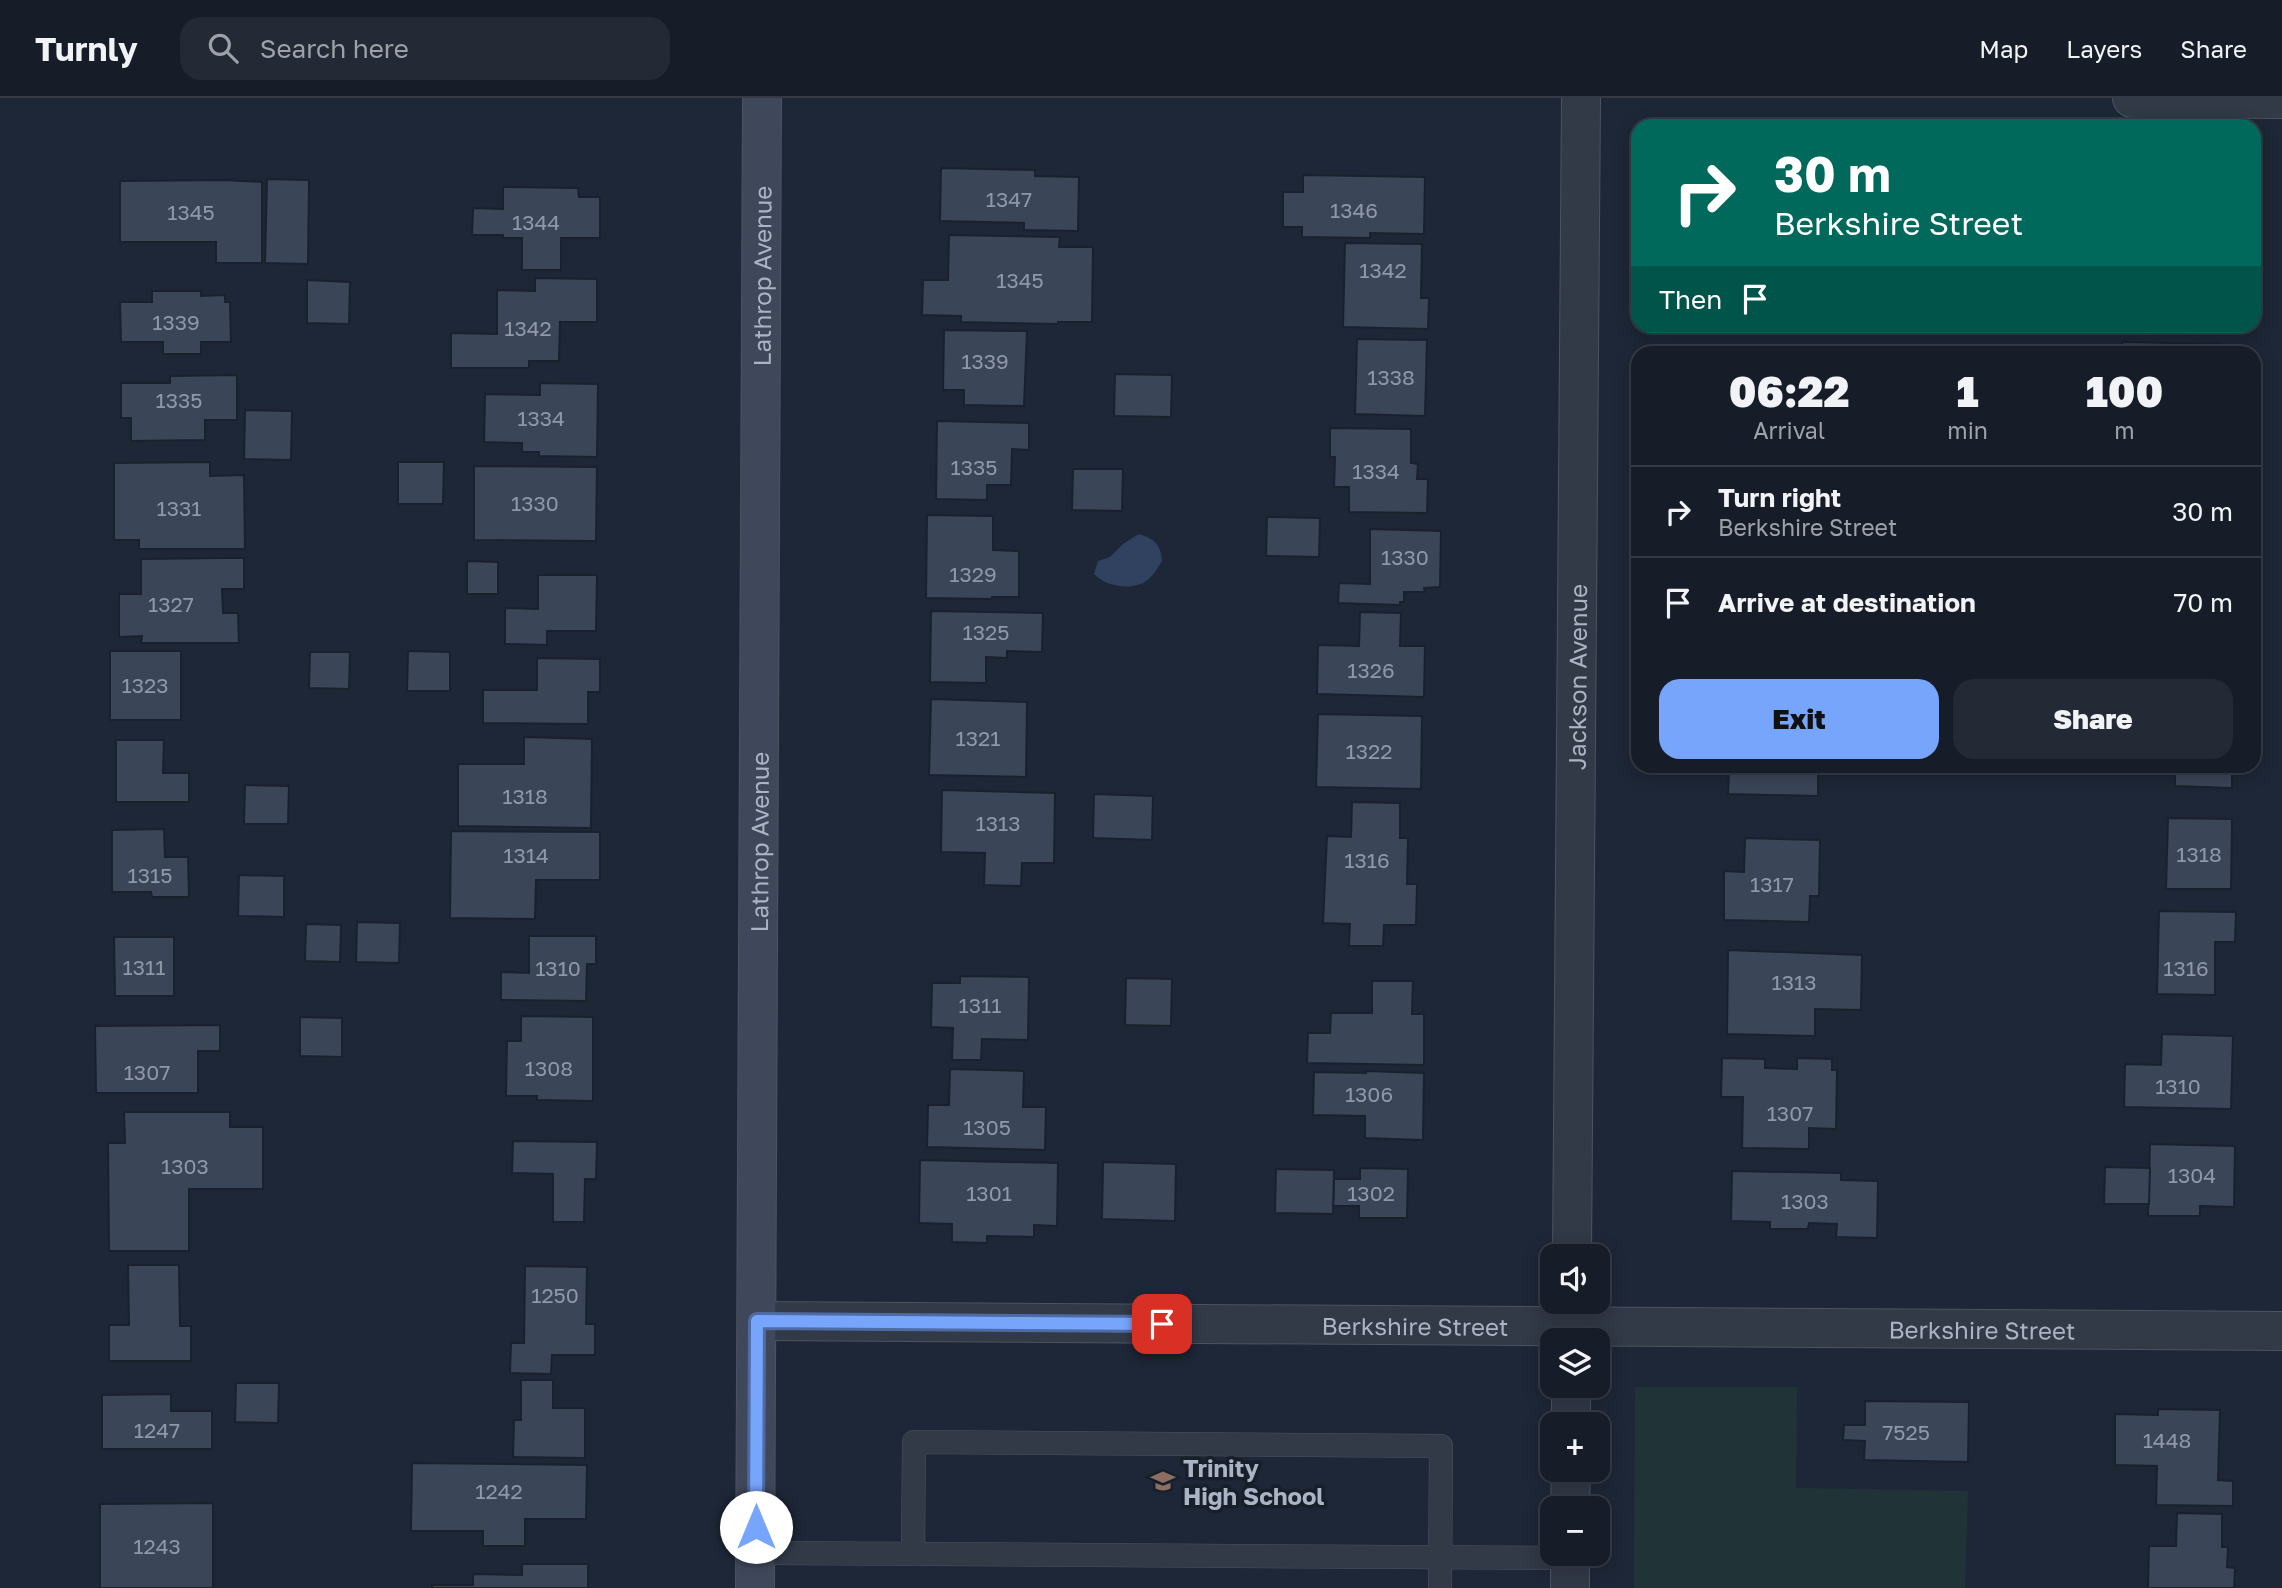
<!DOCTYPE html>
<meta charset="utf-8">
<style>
:root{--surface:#161d29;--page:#232a35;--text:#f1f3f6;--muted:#9ea2a8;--line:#353b46;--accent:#78a5fc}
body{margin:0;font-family:"Golos Text",sans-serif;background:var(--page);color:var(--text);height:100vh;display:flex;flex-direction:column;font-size:26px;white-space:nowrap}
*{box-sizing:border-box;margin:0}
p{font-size:23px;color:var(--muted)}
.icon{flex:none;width:38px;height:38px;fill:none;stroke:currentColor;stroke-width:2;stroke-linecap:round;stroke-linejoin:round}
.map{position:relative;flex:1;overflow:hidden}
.side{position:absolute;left:1631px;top:248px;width:630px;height:427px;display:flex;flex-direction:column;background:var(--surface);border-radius:21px;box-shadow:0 4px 18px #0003,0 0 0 2px var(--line)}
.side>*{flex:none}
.banner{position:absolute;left:1631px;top:21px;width:630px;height:214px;border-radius:21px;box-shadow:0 4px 18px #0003,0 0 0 2px var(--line);background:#00695c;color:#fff;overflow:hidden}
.controls{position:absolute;left:1540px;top:1146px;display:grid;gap:14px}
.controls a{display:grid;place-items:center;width:70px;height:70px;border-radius:14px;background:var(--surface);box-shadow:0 4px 18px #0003,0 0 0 2px var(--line);font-size:35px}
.pin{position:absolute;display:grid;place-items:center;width:60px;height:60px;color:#fff;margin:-30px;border-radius:14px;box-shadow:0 4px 10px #0006}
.me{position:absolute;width:77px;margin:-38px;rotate:0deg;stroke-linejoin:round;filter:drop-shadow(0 0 5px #0008)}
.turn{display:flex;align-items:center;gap:24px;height:147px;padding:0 28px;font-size:32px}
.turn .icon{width:91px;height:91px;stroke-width:2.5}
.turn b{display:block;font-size:49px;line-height:60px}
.then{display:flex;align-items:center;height:66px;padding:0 28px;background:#0003;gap:14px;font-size:26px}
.eta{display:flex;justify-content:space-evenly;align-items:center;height:119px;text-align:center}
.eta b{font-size:42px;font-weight:800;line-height:49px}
.cta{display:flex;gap:14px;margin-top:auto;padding:14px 28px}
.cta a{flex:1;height:80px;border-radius:21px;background:var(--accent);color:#111;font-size:28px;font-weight:800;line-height:80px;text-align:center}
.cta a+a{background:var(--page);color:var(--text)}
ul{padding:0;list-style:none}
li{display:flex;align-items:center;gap:21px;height:91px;padding:0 28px;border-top:2px solid var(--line)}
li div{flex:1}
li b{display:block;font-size:26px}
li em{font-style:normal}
header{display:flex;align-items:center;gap:42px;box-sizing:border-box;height:98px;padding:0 35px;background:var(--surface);border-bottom:2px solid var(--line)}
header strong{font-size:33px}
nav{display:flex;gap:38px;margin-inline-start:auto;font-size:24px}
.search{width:490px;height:63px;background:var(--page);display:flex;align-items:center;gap:18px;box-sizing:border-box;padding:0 24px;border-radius:21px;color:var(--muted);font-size:26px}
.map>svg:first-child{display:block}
</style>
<header>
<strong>Turnly</strong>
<div class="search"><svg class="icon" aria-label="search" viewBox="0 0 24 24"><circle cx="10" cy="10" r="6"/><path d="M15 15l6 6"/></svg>Search here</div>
<nav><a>Map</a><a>Layers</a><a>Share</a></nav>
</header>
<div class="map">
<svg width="2282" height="1490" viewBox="0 0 2282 1490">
<rect width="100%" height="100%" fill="#1e2737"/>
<polygon fill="#203438" points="1635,1289 1797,1289 1796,1390 1968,1393 1965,1490 1634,1490"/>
<path fill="#30425f" d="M 1139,436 C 1155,441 1161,447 1162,463 C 1157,471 1152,480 1143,485 C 1128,492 1105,488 1094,476 L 1098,463 L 1110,459 L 1123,446 Z"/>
<g fill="#3a4557" stroke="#19212d" stroke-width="2">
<polygon points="941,70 1035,72 1035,78 1079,79 1078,133 1024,132 1024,125 940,123"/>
<polygon points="1303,77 1425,79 1424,136 1370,135 1370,140 1302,139 1302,129 1283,129 1283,94 1303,94"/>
<polygon points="267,81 309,82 308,166 265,165"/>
<polygon points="223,82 262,84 262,165 216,165 216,144 120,144 120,83"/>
<polygon points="503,89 578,90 579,99 600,99 600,140 561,140 561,172 522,172 522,140 503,140 503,137 472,137 473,110 503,111"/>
<polygon points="949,137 1060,139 1059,149 1093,149 1092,224 1058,224 1058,226 961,224 961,218 922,217 923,182 948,182"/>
<polygon points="1345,145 1422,146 1421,200 1429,200 1428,231 1343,229"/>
<polygon points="535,180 597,181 597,224 560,224 559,263 529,263 529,270 451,270 451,235 497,236 497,192 535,193"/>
<polygon points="307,182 350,184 349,226 307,225"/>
<polygon points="152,193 201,193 201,198 225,197 225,204 230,204 231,244 201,244 201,256 163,256 163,244 121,244 120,204 152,204"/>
<polygon points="2154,228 2232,228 2232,237 2154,236"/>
<polygon points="944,232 1027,233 1024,308 964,307 964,292 943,292"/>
<polygon points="1357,241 1427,242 1425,318 1355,316"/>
<polygon points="2122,244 2221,246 2221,256 2122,256"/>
<polygon points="1729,253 1810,255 1845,256 1729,256"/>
<polygon points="1115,276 1172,277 1171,319 1114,318"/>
<polygon points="237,277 237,322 205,322 205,342 131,343 131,320 121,320 121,285 170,285 170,278"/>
<polygon points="540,285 598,286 597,359 539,358 539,354 522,354 522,345 484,344 485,296 540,297"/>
<polygon points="245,312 292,313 291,362 244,361"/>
<polygon points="937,323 1029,325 1029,352 1012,351 1011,387 987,387 987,402 936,401"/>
<polygon points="1330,330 1411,331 1411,365 1418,366 1417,381 1428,381 1427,415 1349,414 1349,389 1334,389 1335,359 1330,359"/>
<polygon points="210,364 210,378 244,377 245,451 139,451 139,442 114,442 114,365"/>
<polygon points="398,364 444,364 443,406 398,406"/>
<polygon points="474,368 597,369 596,443 474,442"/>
<polygon points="1073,371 1123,371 1122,413 1072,412"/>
<polygon points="927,417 993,418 993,452 1019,453 1019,499 992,499 991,501 926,500"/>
<polygon points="1267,419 1320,420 1319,459 1266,458"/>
<polygon points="1370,431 1441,433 1440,489 1424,490 1425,494 1404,494 1404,504 1400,504 1400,507 1338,505 1339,485 1370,486"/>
<polygon points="222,460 244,460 244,491 222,491 223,515 238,515 239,545 141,545 142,538 119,539 119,496 141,496 141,461"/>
<polygon points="467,463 498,464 498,496 467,496"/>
<polygon points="538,477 597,477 596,533 547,533 547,547 505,546 505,510 538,511"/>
<polygon points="931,513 1043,515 1042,554 1007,553 1007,560 986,559 986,585 930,584"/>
<polygon points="1360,514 1401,515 1400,548 1425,548 1424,599 1317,596 1318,547 1359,548"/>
<rect x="110" y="553" width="71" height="69"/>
<polygon points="408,553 450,554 450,593 407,593"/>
<polygon points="310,554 350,554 349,591 309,590"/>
<polygon points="537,560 600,561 600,594 588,594 588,626 483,625 483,592 537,592"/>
<polygon points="931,601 1027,604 1026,679 929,677"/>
<polygon points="1318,616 1422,618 1421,691 1316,689"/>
<polygon points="524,639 592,641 591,730 458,728 458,666 524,666"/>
<polygon points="116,642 164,642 163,675 189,675 189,704 116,704"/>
<polygon points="1755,668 1818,668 1818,698 1728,696 1729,670"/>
<polygon points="2175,668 2232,668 2232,690 2175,688"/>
<polygon points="245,687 289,688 288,726 244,726"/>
<polygon points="942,692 1055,695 1054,765 1022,765 1021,788 984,787 985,755 941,754"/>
<polygon points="1094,696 1153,698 1152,742 1093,740"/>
<polygon points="1352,704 1400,705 1400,740 1408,740 1407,786 1417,786 1416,827 1384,827 1383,848 1349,848 1350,826 1323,825 1327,738 1351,739"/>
<polygon points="2168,720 2232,721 2231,791 2166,791"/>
<polygon points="164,731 165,759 188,759 189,799 152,799 151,794 112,794 112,732"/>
<polygon points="451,733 600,734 600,782 536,782 535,821 450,820"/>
<polygon points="1745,740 1820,742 1819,798 1810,798 1809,824 1724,822 1724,773 1744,774"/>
<polygon points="239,777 284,778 284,819 238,818"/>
<polygon points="2159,813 2236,814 2235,844 2215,844 2215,897 2157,896"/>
<polygon points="357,824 400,825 399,865 356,864"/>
<polygon points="306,826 341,827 340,864 305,863"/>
<polygon points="529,838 596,838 596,866 587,866 586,903 501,902 501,874 529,875"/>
<polygon points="114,839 174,839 174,898 115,898"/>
<polygon points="1728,852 1862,857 1861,912 1815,911 1815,938 1727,936"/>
<polygon points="960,878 1029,879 1028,942 982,941 981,962 952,962 953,930 931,929 932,885 960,885"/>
<polygon points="1126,880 1172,881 1171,928 1125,927"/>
<polygon points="1372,883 1413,883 1412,916 1424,916 1424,967 1307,965 1308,935 1330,935 1331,915 1372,915"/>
<polygon points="521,918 593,919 593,1003 537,1002 537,998 506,998 507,943 521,943"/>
<polygon points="300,919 342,920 342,959 300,958"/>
<polygon points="220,927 220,953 198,953 198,995 96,995 95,928"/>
<polygon points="2162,936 2233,938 2231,1011 2124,1009 2125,966 2161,967"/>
<polygon points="1722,960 1765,961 1765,970 1797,971 1797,960 1832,961 1832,972 1837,972 1836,1031 1809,1030 1809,1051 1742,1050 1743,999 1721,999"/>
<polygon points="950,971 1024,973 1023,1009 1046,1009 1045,1052 927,1049 928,1007 949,1007"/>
<polygon points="1366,973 1424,975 1423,1042 1365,1040 1365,1018 1313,1017 1314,974 1366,975"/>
<polygon points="124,1014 230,1014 230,1029 263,1029 263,1091 189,1091 189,1153 109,1153 108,1045 125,1045"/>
<polygon points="513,1043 597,1044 596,1081 585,1081 584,1124 553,1124 553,1076 512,1075"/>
<polygon points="2150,1046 2235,1048 2234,1109 2200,1108 2200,1118 2148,1118"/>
<polygon points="920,1062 1058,1065 1057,1128 1034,1127 1034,1139 987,1138 987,1145 952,1144 952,1126 919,1125"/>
<polygon points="1103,1064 1176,1066 1175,1123 1102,1121"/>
<polygon points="2105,1069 2150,1070 2149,1106 2104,1106"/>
<polygon points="1360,1070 1408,1071 1407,1120 1359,1120 1359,1108 1333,1108 1334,1081 1360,1081"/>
<polygon points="1276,1071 1334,1072 1333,1116 1275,1115"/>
<polygon points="1732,1073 1841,1075 1841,1082 1878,1083 1877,1140 1836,1139 1837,1126 1809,1125 1808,1131 1770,1131 1770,1124 1731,1123"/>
<polygon points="128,1167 179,1167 180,1228 191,1228 191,1263 109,1263 109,1227 129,1227"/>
<polygon points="525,1168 587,1169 586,1226 595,1226 595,1257 552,1257 551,1276 510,1275 511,1245 524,1245"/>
<polygon points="521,1282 553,1282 553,1310 585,1310 585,1360 513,1359 514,1322 521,1322"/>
<polygon points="236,1285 279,1285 278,1325 235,1324"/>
<polygon points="171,1296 171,1313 212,1313 212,1351 102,1351 102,1297"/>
<polygon points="1865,1303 1969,1304 1968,1364 1864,1362 1865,1343 1843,1342 1844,1327 1865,1327"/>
<polygon points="2158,1311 2220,1312 2218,1382 2233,1383 2233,1408 2156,1407 2157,1368 2115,1367 2115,1316 2158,1317"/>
<polygon points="412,1365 587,1367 586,1421 525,1421 525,1448 483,1448 483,1433 411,1433"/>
<polygon points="213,1405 213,1490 100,1490 100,1406"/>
<polygon points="2177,1415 2222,1416 2222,1449 2228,1449 2227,1469 2235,1470 2234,1490 2148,1490 2149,1448 2176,1448"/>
<polygon points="522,1466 588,1466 588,1490 432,1490 432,1487 473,1487 473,1476 522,1477"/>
</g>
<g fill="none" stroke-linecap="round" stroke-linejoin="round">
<g stroke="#4c5462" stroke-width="24">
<g id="lane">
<polyline points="756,1455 1570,1460"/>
<polyline points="913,1456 914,1344 1441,1348 1440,1490"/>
</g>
</g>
<g stroke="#4c5462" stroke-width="40">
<g id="street">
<polyline points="2132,0 2282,1"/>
<path id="s1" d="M 1572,1158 L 1581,0"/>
<path id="s2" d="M 757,1223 L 2282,1233"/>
<polyline points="1571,1326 1571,1288"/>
<polyline points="1570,1410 1571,1372"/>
<polyline points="1570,1490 1570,1456"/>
</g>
</g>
<g stroke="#4c5462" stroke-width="40">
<g id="secondary">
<path id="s3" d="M 755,1490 L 762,0"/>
</g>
</g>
<use href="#lane" stroke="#323947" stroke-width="23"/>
<use href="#street" stroke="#323947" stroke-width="38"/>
<use href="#secondary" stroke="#3f485a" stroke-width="38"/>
</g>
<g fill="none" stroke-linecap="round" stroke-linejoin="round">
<g stroke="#4e6ba4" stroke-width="18">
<polyline id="route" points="756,1429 757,1223 1162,1226"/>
</g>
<use href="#route" stroke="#78a5fc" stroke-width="12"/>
</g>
<defs>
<g id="school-bare" transform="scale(1.89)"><path d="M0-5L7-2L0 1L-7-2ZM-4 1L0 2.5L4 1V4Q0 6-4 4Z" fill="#8d6e63" stroke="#171f2b" stroke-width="2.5" paint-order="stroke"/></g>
</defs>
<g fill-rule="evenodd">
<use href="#school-bare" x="1163" y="1383"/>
</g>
<g text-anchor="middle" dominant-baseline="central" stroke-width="7" stroke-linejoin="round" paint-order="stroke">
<g font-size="21" fill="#8f98a9">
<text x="1009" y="101">1347</text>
<text x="1354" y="112">1346</text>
<text x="191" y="114">1345</text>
<text x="536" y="124">1344</text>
<text x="1383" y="172">1342</text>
<text x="1020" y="182">1345</text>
<text x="176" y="224">1339</text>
<text x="528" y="230">1342</text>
<text x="985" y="263">1339</text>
<text x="1391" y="279">1338</text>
<text x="179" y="302">1335</text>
<text x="541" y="320">1334</text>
<text x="974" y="369">1335</text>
<text x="1376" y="373">1334</text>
<text x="535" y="405">1330</text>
<text x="179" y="410">1331</text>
<text x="1405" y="459">1330</text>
<text x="973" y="476">1329</text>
<text x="171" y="506">1327</text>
<text x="986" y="534">1325</text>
<text x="1371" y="572">1326</text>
<text x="145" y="587">1323</text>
<text x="978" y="640">1321</text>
<text x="1369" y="653">1322</text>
<text x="525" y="698">1318</text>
<text x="998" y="725">1313</text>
<text x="2199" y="756">1318</text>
<text x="526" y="757">1314</text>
<text x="1367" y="762">1316</text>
<text x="150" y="777">1315</text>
<text x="1772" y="786">1317</text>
<text x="144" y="869">1311</text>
<text x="558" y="870">1310</text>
<text x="2186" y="870">1316</text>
<text x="1794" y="884">1313</text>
<text x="980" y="907">1311</text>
<text x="549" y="970">1308</text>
<text x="147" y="974">1307</text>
<text x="2178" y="988">1310</text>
<text x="1369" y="996">1306</text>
<text x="1790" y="1015">1307</text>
<text x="987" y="1029">1305</text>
<text x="185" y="1068">1303</text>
<text x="2192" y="1077">1304</text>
<text x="989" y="1095">1301</text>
<text x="1371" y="1095">1302</text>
<text x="1805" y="1103">1303</text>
<text x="555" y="1197">1250</text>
<text x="157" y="1332">1247</text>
<text x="1906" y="1334">7525</text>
<text x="2167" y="1342">1448</text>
<text x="499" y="1393">1242</text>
<text x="157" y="1448">1243</text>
</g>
<g font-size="24" fill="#abb4c4" stroke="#171f2b">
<text stroke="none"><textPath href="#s3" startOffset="1312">Lathrop Avenue</textPath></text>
<text stroke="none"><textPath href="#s1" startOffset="579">Jackson Avenue</textPath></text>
<text stroke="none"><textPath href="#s3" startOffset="746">Lathrop Avenue</textPath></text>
<text stroke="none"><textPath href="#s2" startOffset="658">Berkshire Street</textPath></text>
<text stroke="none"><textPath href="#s2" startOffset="1225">Berkshire Street</textPath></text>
</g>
<g font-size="24" font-weight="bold" fill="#abb4c4" stroke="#171f2b" text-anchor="start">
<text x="1183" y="1369">Trinity<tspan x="1183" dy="28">High School</tspan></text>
</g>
</g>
</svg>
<div class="controls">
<a><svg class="icon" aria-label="sound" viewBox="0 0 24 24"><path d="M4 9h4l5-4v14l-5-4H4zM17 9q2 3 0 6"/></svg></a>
<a><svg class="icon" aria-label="layers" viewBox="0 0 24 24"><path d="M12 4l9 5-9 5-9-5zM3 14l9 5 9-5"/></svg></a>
<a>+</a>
<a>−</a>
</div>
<div class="pin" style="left:1162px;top:1226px;background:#d93025"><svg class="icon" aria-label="arrive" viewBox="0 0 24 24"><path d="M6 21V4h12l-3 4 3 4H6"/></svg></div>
<svg class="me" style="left:756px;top:1429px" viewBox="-20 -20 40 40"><circle r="19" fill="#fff"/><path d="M0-13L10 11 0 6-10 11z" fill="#78a5fc"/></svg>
<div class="banner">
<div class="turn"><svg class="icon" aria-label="right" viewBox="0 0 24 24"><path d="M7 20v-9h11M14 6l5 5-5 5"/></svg><div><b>30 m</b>Berkshire Street</div></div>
<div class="then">Then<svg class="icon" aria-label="arrive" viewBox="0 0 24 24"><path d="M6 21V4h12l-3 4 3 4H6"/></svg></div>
</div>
<section class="side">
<div class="eta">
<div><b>06:22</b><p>Arrival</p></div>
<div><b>1</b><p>min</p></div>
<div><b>100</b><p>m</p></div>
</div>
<ul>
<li><svg class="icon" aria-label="right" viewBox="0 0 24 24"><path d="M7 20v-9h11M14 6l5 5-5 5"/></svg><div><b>Turn right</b><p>Berkshire Street</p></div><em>30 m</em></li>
<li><svg class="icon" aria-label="arrive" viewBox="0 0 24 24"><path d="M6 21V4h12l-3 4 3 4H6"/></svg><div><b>Arrive at destination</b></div><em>70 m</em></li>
</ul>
<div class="cta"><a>Exit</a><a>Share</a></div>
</section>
</div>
